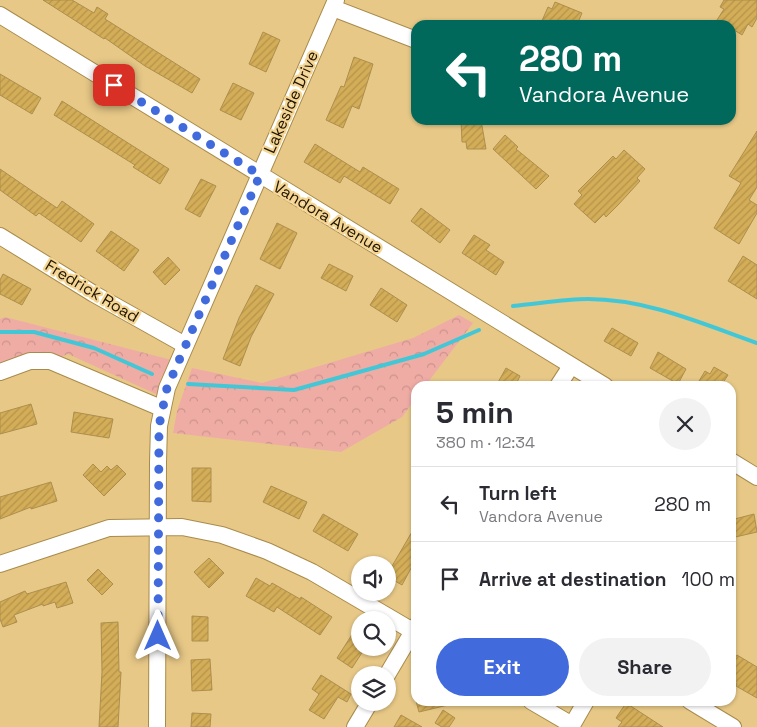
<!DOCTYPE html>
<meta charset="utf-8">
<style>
:root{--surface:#fff;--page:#f2f2f3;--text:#2b2b33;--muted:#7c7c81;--line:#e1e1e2;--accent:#416adc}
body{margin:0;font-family:"Space Grotesk",sans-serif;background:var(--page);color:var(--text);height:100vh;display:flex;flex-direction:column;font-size:19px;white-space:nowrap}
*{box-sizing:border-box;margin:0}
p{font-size:16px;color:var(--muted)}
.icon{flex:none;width:28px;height:28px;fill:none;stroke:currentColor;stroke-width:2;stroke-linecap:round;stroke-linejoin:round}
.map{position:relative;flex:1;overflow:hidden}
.panel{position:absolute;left:411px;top:381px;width:325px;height:325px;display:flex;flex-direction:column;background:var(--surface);border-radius:15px;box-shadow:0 1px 4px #0004}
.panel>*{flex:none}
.hud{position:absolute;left:411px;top:20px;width:325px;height:105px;border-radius:15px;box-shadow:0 1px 4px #0004;background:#00695c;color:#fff;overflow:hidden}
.tools{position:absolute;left:351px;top:556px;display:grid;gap:10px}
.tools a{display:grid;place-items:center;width:45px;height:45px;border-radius:50%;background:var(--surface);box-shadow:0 1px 4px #0004;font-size:25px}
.pin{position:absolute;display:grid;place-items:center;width:42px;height:42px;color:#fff;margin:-21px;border-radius:10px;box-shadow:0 2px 8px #0006}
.me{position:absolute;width:55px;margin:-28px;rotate:0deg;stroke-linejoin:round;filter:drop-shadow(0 0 4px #0008)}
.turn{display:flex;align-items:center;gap:18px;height:105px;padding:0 25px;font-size:22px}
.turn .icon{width:65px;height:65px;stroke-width:2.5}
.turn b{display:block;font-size:35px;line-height:42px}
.round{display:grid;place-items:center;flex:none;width:52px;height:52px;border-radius:26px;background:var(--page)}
.overview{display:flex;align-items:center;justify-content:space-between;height:85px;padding:0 25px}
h1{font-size:30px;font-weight:700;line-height:38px}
.cta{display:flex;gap:10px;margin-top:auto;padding:10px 25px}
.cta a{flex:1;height:58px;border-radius:30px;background:var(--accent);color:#fff;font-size:20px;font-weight:700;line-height:58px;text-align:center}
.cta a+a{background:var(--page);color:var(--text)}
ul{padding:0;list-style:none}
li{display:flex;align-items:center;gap:15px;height:75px;padding:0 25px;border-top:1px solid var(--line)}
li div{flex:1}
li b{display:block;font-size:19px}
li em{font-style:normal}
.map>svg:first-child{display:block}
</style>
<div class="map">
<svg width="757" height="727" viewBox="0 0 757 727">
<defs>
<pattern id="park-crowns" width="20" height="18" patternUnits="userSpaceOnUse" patternTransform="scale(1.25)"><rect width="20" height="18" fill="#efaca5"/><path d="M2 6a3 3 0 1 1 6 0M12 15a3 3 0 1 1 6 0" fill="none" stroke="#cc938c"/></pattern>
<pattern id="building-hatch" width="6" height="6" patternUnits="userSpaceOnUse" patternTransform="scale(1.25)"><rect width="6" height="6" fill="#d3ad57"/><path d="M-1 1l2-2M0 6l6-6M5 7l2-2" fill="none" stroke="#b5944a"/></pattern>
</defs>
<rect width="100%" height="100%" fill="#e7c887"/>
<g fill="url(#park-crowns)">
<polygon points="459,315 473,323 425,386 416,386 416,398 402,417 341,452 173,433 177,411 192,368 262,383 413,338"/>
<polygon points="5,317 172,360 161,378 158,395 68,354 54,360 0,364 0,319"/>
</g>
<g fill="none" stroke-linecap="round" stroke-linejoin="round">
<g stroke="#43c7d6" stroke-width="4">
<path d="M 513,306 C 537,304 564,299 588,299 C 647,299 703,324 757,343"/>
<polyline points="0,332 34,332 94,348 152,374"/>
<polyline points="188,384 294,390 424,354 479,330"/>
</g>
</g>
<g fill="url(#building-hatch)" stroke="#ac8f4f">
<polygon points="43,0 72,0 94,13 97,7 108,14 105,19 200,79 192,93 145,66 105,38 104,39"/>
<polygon points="724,0 757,0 757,18 752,27 748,24 742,35 731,28 731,25 726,25 717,20 724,9 720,7"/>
<polygon points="555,2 582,13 577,25 546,25 541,23 548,7 552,9"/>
<polygon points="263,32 280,40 266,72 249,64"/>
<polygon points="354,57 373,64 359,109 352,106 343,128 326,120 341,86 344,87"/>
<polygon points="0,74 41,98 32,114 0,95"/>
<polygon points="233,83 254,93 241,120 220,110"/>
<polygon points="62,101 169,169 160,184 133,167 135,165 54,115"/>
<polygon points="461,120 481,120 486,149 467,149 466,142 462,142"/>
<polygon points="757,131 757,187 749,200 757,205 757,213 739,244 714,228 741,183 729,176"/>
<polygon points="505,135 518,147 516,149 549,176 536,189 493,149"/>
<polygon points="315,144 360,172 363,167 399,189 390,204 344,176 340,183 304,162"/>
<polygon points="624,150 645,169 637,178 640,181 618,205 606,217 604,214 595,223 574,204 582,195 578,191 613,156 616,159"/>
<polygon points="0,169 57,208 62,201 94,224 81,242 39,213 36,216 0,190"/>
<polygon points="201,179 216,186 200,217 185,209"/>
<polygon points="421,208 450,230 440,243 411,221"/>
<polygon points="277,223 297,233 280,269 260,259"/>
<polygon points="111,231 139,250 124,271 96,251"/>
<polygon points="474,235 490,245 486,250 504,262 496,275 462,253"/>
<polygon points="743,256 757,265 757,299 728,281"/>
<polygon points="168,257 180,270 165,285 153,272"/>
<polygon points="329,264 353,276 346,291 321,278"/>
<polygon points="3,274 31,289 22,305 0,294 0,280"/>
<polygon points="256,285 274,294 251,337 240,366 223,359 239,318"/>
<polygon points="381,288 407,305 397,322 370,305"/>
<polygon points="612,328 638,343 631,356 604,341"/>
<polygon points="658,352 686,369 678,384 650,368"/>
<polygon points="714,367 728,375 721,386 696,386 705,371 710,374"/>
<polygon points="506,368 520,376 515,386 496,386"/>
<polygon points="31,404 37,424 0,434 0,413"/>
<polygon points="74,412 113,419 109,438 71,432"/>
<polygon points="93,464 101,472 107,466 111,470 117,465 126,474 104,496 83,475"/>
<polygon points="192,468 211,468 211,502 192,501"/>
<polygon points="51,482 57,501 31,509 31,507 0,519 0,497"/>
<polygon points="271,486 307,502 299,519 263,502"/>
<polygon points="323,514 358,534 348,551 313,531"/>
<polygon points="754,514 757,532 731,538 731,520"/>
<polygon points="416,525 416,559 402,585 388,577 388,573"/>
<polygon points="209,558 224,573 209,588 194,572"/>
<polygon points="98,569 113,584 102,595 87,580"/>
<polygon points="256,578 270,586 272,583 300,599 301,597 332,617 320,635 277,607 274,612 246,596"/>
<polygon points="66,582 73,603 57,608 55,602 43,606 43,604 14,615 17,622 3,627 0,619 0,602 25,591 27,594"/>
<polygon points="192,616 208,617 208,641 192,641"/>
<polygon points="118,622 119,672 121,672 118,727 99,727 102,672 101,623"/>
<polygon points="360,622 360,648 365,648 352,668 337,658"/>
<polygon points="737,655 757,667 757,698 736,686 737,684 731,681 731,664"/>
<polygon points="210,659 212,690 192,691 191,660"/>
<polygon points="321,675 351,694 347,702 338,697 324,719 309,710 319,694 312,689"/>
<polygon points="416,701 447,701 448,705 419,712"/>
<polygon points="626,703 663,727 618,727 622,722 616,718"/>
<polygon points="443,710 455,718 449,727 442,727 435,723"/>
<polygon points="192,713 211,714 210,727 191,727"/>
<polygon points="401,715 422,727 394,727"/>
</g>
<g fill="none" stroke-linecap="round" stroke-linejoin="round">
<g stroke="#a88b4b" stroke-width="18">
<g id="minor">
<polyline points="333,8 416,40"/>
<polyline points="0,15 605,386"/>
<polyline points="0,236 94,294 185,345"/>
<polyline points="0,372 30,361 50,361 161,408"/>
<polyline points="558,386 571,366"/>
<polyline points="731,461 757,477"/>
<polyline points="0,564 109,528 182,527 222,535 267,551 312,572 416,633"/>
<polyline points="387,675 416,626"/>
<polyline points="531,701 572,725"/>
<polyline points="690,701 733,727"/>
<polyline points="157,727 158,462 159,426 167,388 336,0"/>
<polyline points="355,727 370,702"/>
<polyline points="571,727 586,701"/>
</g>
</g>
<use href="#minor" stroke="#fff" stroke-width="16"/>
</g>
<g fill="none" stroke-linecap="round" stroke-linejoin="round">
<polyline stroke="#416adc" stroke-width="9" stroke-dasharray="0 16.2" points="114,85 260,175 167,388 159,426 158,636"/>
</g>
<g text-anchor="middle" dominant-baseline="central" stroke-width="4.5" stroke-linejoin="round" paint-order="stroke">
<g font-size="16" fill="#1f1400" stroke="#f4d593">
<text transform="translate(291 102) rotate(-66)">Lakeside Drive</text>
<text transform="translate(328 217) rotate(31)">Vandora Avenue</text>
<text transform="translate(92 291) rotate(31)">Fredrick Road</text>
</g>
</g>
</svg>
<div class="tools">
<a><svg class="icon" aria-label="sound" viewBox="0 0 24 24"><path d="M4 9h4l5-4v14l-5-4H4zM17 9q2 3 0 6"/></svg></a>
<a><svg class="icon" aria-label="search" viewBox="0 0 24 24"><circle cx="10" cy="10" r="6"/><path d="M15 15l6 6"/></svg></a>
<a><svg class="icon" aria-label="layers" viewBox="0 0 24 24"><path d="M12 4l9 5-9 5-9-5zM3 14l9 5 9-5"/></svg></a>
</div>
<div class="pin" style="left:114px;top:85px;background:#d93025"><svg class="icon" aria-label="arrive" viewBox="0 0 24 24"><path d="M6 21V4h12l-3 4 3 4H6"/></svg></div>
<svg class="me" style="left:158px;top:636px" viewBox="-20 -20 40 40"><path d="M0-17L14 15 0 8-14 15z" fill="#416adc" stroke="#fff" stroke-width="4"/></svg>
<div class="hud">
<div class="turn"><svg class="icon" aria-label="left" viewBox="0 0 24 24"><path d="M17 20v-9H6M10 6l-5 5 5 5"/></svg><div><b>280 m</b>Vandora Avenue</div></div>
</div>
<section class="panel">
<div class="overview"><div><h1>5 min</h1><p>380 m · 12:34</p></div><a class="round"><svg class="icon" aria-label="close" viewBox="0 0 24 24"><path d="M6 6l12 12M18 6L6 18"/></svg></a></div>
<ul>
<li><svg class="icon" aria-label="left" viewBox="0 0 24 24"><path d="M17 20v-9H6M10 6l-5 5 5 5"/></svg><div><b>Turn left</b><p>Vandora Avenue</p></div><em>280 m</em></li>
<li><svg class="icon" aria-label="arrive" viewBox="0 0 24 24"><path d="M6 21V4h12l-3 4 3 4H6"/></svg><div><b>Arrive at destination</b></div><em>100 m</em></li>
</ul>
<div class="cta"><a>Exit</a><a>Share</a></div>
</section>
</div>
